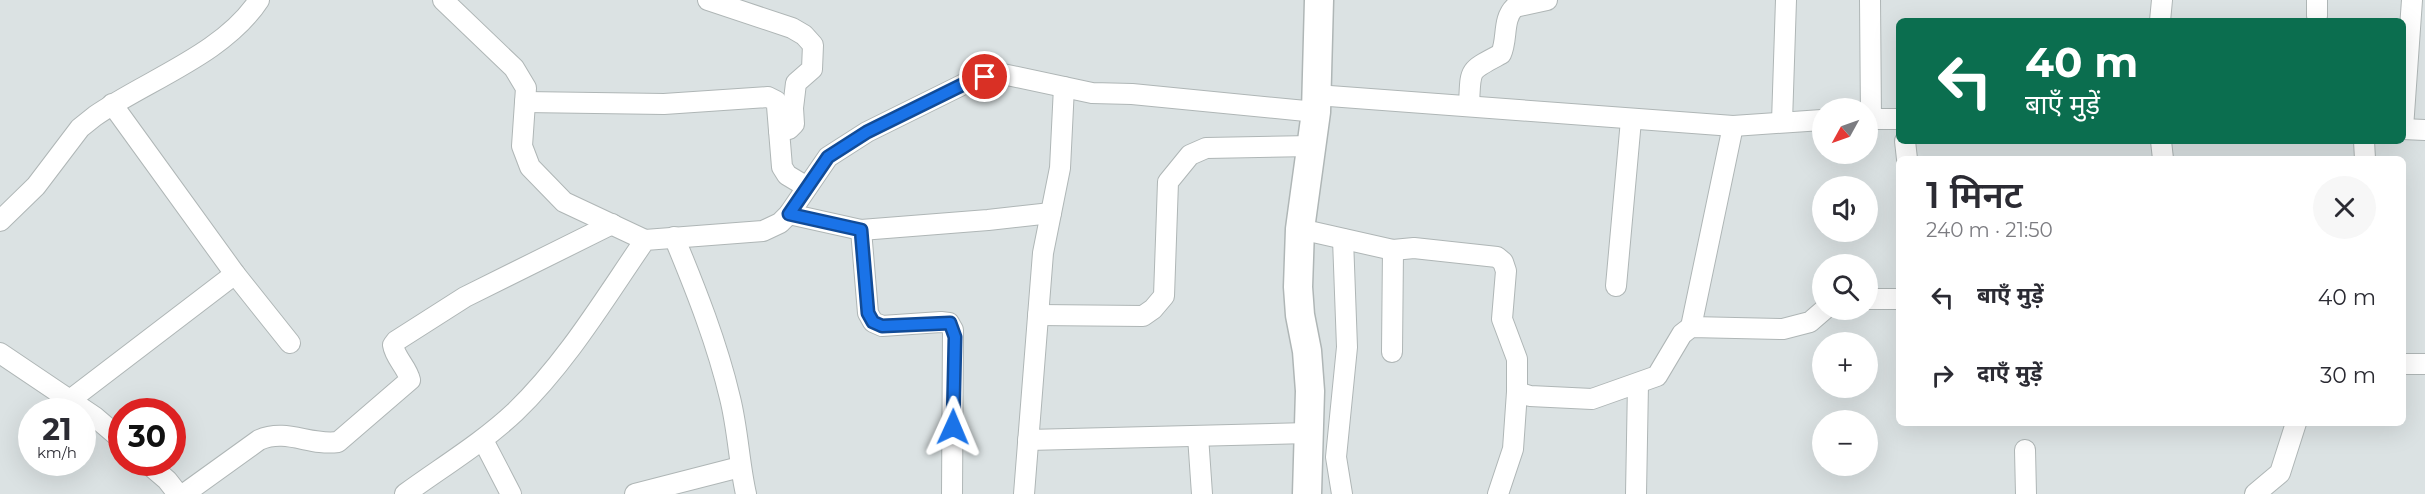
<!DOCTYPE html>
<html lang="hi">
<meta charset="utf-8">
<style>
:root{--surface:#fff;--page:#f7f7f7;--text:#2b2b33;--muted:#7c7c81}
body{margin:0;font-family:Montserrat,"Noto Sans Devanagari",sans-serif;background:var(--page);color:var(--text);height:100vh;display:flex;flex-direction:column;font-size:22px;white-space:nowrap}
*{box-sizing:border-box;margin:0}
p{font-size:20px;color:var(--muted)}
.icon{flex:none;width:33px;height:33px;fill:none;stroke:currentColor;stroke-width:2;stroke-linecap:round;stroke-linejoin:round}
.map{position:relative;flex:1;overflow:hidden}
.sheet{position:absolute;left:1896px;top:156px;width:510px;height:270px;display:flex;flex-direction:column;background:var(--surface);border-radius:9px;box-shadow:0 6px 24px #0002}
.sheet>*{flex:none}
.hud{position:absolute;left:1896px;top:18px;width:510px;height:126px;border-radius:9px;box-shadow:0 6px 24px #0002;background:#0b6e4f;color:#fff;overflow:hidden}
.needle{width:39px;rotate:230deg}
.tools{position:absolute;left:1812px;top:98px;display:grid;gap:12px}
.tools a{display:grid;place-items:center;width:66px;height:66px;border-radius:50%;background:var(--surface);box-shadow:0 6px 24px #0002;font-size:30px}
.speed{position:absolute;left:18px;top:398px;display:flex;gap:12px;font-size:30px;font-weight:700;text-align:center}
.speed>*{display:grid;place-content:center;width:78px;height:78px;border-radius:50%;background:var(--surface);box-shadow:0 6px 24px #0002;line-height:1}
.speed small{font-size:15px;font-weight:400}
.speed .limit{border:9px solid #d22;background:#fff;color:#111}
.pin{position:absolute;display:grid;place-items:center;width:51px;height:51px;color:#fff;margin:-26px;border:3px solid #fff;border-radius:50%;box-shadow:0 2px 6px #0007}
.me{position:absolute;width:66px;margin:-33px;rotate:1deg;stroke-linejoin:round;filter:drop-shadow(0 0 4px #0008)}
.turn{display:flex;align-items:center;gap:21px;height:126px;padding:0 30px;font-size:27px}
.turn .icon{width:78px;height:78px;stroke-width:2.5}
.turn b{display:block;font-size:42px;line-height:51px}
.round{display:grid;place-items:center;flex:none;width:63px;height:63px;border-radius:32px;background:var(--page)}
.headline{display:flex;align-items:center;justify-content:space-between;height:102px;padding:0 30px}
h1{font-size:36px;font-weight:600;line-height:45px}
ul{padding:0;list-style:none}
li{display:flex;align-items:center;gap:18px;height:78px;padding:0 30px}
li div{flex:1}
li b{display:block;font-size:22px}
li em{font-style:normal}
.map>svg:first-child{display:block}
</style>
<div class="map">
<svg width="2425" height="494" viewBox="0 0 2425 494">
<rect width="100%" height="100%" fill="#dbe2e3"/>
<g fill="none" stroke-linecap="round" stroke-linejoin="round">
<g stroke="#afb6b6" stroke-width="22">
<g id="street">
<polyline points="443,0 514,68 526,88 522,146 530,167 564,202 645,240"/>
<polyline points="708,0 792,28 804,35 813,45 812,69 796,83 793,108 794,124 789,129 779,131"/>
<polyline points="1870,0 1871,119"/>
<polyline points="2317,16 2317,0"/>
<polyline points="2160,21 2162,0"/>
<polyline points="1316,95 1733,126 1822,120"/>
<polyline points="525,102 664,104 768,97 776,101 777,106 782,167 787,175 807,187"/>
<polyline points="112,104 235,274 290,343"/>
<path d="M 1469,105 C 1471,68 1467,72 1501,54 C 1508,39 1502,19 1515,7 L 1547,0"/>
<polyline points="1868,119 1899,119"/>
<polyline points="1782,122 1786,0"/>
<polyline points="2403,128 2412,0"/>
<polyline points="2403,129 2425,130"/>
<polyline points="1905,141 1907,159"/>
<polyline points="2161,141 2163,159"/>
<polyline points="2364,141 2365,159"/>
<polyline points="789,214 861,230 988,220 1051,213"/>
<path d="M 0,221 L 36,186 L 80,128 L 95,116 C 147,80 224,54 259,0"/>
<polyline points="1300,229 1393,250 1414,248 1497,257 1503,262 1506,271 1502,319 1517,359 1517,392 1530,396 1592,399 1657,376 1682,334 1691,327 1783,329 1810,322 1825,309"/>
<polyline points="861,230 868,313 873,322 882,326 941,322 949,323 953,330 952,494"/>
<path d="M 674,237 C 696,290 717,343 730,398 C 738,430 739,463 746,494"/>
<polyline points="1616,286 1631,120"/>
<polyline points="1868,299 1899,299"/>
<polyline points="1038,315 1143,316 1153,309 1164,296 1168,182 1190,155 1206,148 1312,146"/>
<polyline points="1691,327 1733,126"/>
<polyline points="1392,352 1393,250"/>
<polyline points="0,353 95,417 122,440"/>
<polyline points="2403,364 2425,364"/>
<polyline points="70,400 235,274"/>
<polyline points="1198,436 1202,494"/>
<polyline points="483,440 511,494"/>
<polyline points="1028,440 1308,433"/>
<polyline points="2025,450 2026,494"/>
<polyline points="146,462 167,480 178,494"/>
<path d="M 184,494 L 259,440 C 287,428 309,446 338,442 L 410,380 C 407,367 395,358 393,345 L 396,341 L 465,297 L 612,224"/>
<path d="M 405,494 C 442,467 482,443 515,412 C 567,362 605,298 645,240 L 763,231 L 780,223 L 789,214 L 828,157 L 867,132 L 972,80 L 998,73 L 1092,93 L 1132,94 L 1316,112"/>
<polyline points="635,494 740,467"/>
<polyline points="1024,494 1043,253 1060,168 1064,87"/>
<polyline points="1342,494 1336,457 1347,347 1343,239"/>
<polyline points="1498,494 1513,449 1517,392"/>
<polyline points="1636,494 1638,384"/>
<polyline points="2255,494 2280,473 2296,423"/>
</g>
</g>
<g stroke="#afb6b6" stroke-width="31">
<polyline id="secondary" points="1307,494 1310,391 1307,351 1300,315 1298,287 1300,229 1316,112 1319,0"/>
</g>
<use href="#street" stroke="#fff" stroke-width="20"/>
<use href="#secondary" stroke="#fff" stroke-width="28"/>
</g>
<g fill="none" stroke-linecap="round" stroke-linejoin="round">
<g stroke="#114b97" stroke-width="15">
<polyline id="route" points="953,427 955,337 950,323 882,326 873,322 868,313 861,230 789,214 828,157 867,132 972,80 985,77"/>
</g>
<use href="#route" stroke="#1a73e8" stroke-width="10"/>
</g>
</svg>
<div class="tools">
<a><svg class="needle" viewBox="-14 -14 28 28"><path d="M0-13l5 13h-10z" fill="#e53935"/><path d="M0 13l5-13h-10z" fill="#7c7c81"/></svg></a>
<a><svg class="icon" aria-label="sound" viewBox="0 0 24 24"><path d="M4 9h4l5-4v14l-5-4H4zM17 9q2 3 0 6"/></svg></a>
<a><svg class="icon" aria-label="search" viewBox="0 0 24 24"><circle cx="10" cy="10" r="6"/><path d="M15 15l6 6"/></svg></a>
<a>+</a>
<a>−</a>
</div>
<div class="speed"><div>21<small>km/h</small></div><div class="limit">30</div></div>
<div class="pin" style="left:985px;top:77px;background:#d93025"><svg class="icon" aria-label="arrive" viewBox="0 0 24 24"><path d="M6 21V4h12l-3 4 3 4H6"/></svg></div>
<svg class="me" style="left:953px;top:427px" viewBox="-20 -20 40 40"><path d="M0-17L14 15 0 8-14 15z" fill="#1a73e8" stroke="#fff" stroke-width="4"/></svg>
<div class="hud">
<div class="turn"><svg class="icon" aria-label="left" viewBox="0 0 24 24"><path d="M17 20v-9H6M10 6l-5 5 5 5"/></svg><div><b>40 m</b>बाएँ मुड़ें</div></div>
</div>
<section class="sheet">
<div class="headline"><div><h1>1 मिनट</h1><p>240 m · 21:50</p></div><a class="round"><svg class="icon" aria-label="close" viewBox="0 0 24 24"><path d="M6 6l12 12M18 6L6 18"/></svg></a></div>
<ul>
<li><svg class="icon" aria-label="left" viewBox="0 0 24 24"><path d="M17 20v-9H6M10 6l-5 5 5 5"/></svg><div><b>बाएँ मुड़ें</b></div><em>40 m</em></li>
<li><svg class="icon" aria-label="right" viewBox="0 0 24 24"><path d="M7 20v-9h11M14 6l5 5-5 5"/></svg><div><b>दाएँ मुड़ें</b></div><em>30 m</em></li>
</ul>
</section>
</div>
